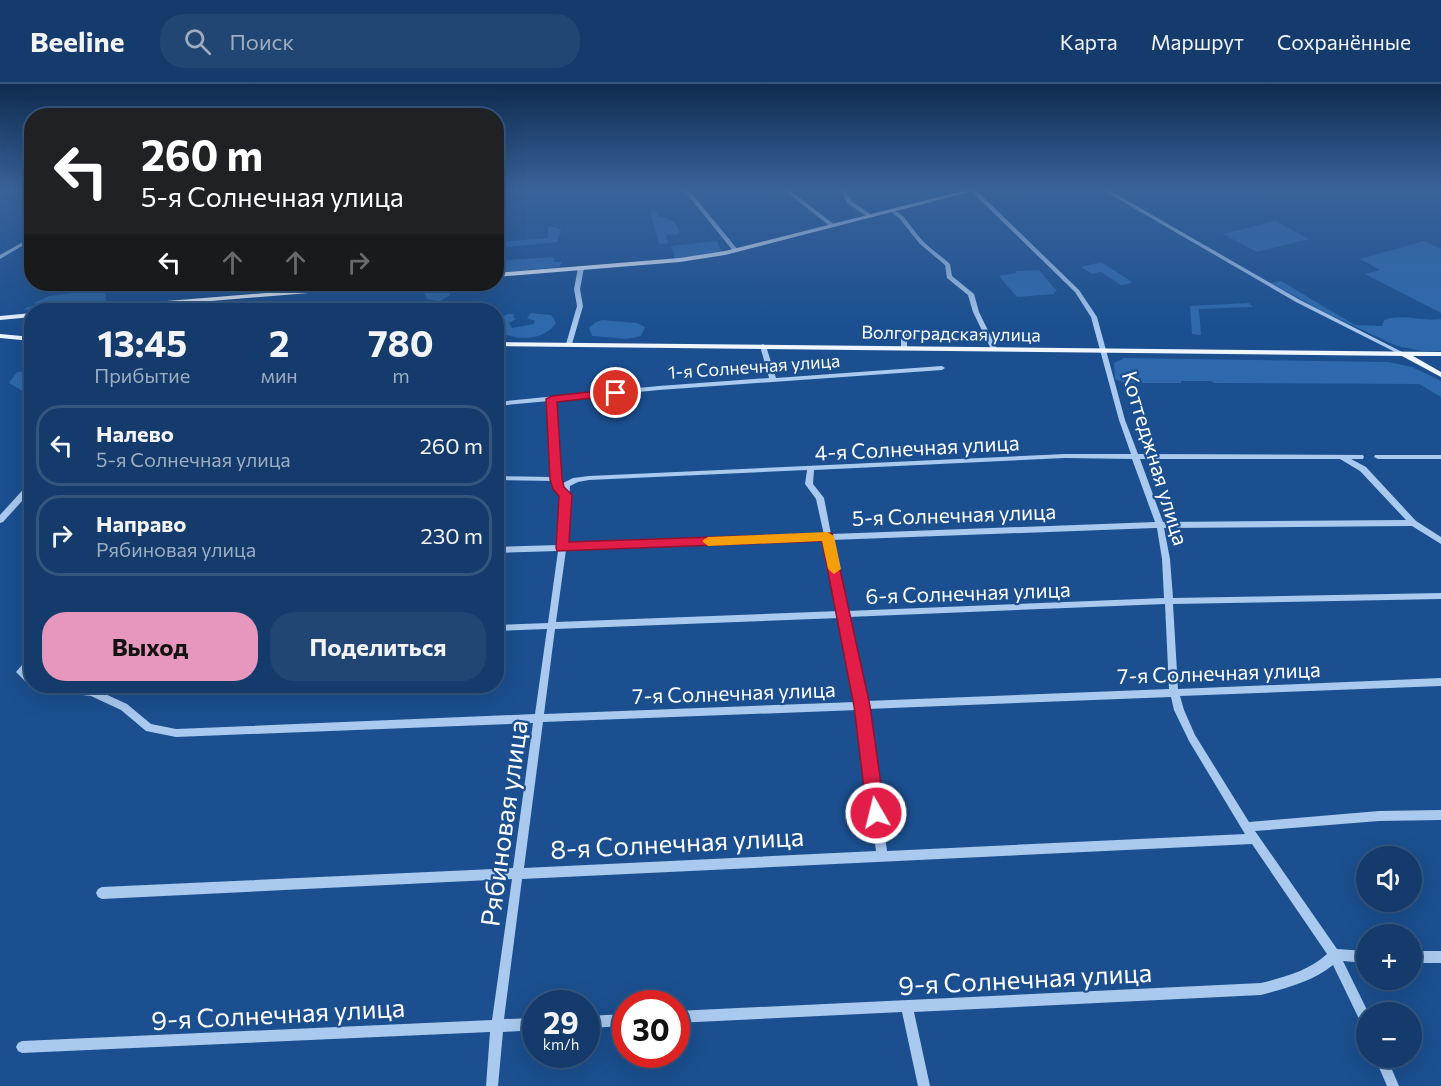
<!DOCTYPE html>
<html lang="ru">
<meta charset="utf-8">
<style>
:root{--surface:#143b6b;--page:#214673;--text:#f1f3f6;--muted:#9dadc1;--line:#33557e;--accent:#e797bd}
body{margin:0;font-family:Commissioner,sans-serif;background:var(--page);color:var(--text);height:100vh;display:flex;flex-direction:column;font-size:22px;white-space:nowrap}
*{box-sizing:border-box;margin:0}
p{font-size:20px;color:var(--muted)}
.icon{flex:none;width:33px;height:33px;fill:none;stroke:currentColor;stroke-width:2;stroke-linecap:round;stroke-linejoin:round}
.map{position:relative;flex:1;overflow:hidden}
.panel{position:absolute;left:24px;top:219px;width:480px;height:390px;display:flex;flex-direction:column;background:var(--surface);border-radius:24px;box-shadow:0 6px 24px #0002,0 0 0 2px var(--line)}
.panel>*{flex:none}
.banner{position:absolute;left:24px;top:24px;width:480px;height:183px;border-radius:24px;box-shadow:0 6px 24px #0002,0 0 0 2px var(--line);background:#202124;color:#fff;overflow:hidden}
.controls{position:absolute;left:1356px;top:762px;display:grid;gap:12px}
.controls a{display:grid;place-items:center;width:66px;height:66px;border-radius:50%;background:var(--surface);box-shadow:0 6px 24px #0002,0 0 0 2px var(--line);font-size:30px}
.speed{position:absolute;left:522px;top:906px;display:flex;gap:12px;font-size:30px;font-weight:700;text-align:center}
.speed>*{display:grid;place-content:center;width:78px;height:78px;border-radius:50%;background:var(--surface);box-shadow:0 6px 24px #0002,0 0 0 2px var(--line);line-height:1}
.speed small{font-size:15px;font-weight:400}
.speed .limit{border:9px solid #d22;background:#fff;color:#111}
.pin{position:absolute;display:grid;place-items:center;width:51px;height:51px;color:#fff;margin:-26px;border:3px solid #fff;border-radius:50%;box-shadow:0 2px 6px #0007}
.me{position:absolute;width:66px;margin:-33px;rotate:352deg;stroke-linejoin:round;filter:drop-shadow(0 0 4px #0008)}
.turn{display:flex;align-items:center;gap:21px;height:126px;padding:0 18px;font-size:27px}
.turn .icon{width:78px;height:78px;stroke-width:2.5}
.turn b{display:block;font-size:42px;line-height:51px}
.lanes{display:flex;align-items:center;height:57px;padding:0 18px;background:#0003;justify-content:center;gap:30px;direction:ltr}
.lanes .off{opacity:.35}
.eta{display:flex;justify-content:space-evenly;align-items:center;height:102px;text-align:center}
.eta b{font-size:36px;font-weight:700;line-height:42px}
.action{display:flex;gap:12px;margin-top:auto;padding:12px 18px}
.action a{flex:1;height:69px;border-radius:24px;background:var(--accent);color:#111;font-size:24px;font-weight:700;line-height:69px;text-align:center}
.action a+a{background:var(--page);color:var(--text)}
ul{padding:0;list-style:none}
li{display:flex;align-items:center;gap:18px;height:81px;margin:0 12px 9px;padding:0 6px;border:3px solid var(--line);border-radius:24px}
li div{flex:1}
li b{display:block;font-size:22px}
li em{font-style:normal}
header{display:flex;align-items:center;gap:36px;box-sizing:border-box;height:84px;padding:0 30px;background:var(--surface);border-bottom:2px solid var(--line)}
header strong{font-size:28px}
nav{display:flex;gap:33px;margin-inline-start:auto;font-size:21px}
.search{width:420px;height:54px;background:var(--page);display:flex;align-items:center;gap:15px;box-sizing:border-box;padding:0 21px;border-radius:24px;color:var(--muted);font-size:22px}
.map>svg:first-child{display:block}
</style>
<header>
<strong>Beeline</strong>
<div class="search"><svg class="icon" aria-label="search" viewBox="0 0 24 24"><circle cx="10" cy="10" r="6"/><path d="M15 15l6 6"/></svg>Поиск</div>
<nav><a>Карта</a><a>Маршрут</a><a>Сохранённые</a></nav>
</header>
<div class="map">
<svg width="1441" height="1002" viewBox="0 0 1441 1002">
<rect width="100%" height="100%" fill="#1b4f8f"/>
<g fill="#2e69ad">
<polygon points="656,127 659,133 666,133 668,136 674,137 680,148 676,151 666,150 668,159 659,160 650,128"/>
<polygon points="1275,137 1309,155 1257,168 1223,150"/>
<polygon points="548,143 556,143 561,146 557,158 497,164 497,158 548,154"/>
<polygon points="717,157 722,168 675,175 671,162"/>
<polygon points="1424,157 1441,165 1441,229 1365,190 1380,186 1360,175"/>
<polygon points="553,173 554,178 562,178 559,183 497,189 497,177"/>
<polygon points="1101,178 1132,198 1132,199 1121,201 1101,188 1092,190 1081,183"/>
<polygon points="1039,186 1057,207 1054,208 1055,210 1017,213 999,192 1016,189 1015,187"/>
<path d="M 1281,197 L 1355,241 L 1382,242 L 1384,236 C 1403,229 1422,238 1441,235 L 1441,267 L 1422,267 L 1397,262 L 1324,228 L 1271,199 Z"/>
<polygon points="434,200 449,202 450,211 440,217 427,215 422,205"/>
<polygon points="93,202 105,205 106,217 97,221 24,226 27,223 35,222 37,220 34,219 49,212 78,208"/>
<polygon points="1249,219 1253,223 1199,225 1201,251 1192,250 1190,222"/>
<path d="M 531,229 L 551,231 L 556,239 C 544,258 513,257 497,246 L 500,234 L 508,230 L 514,230 L 513,233 L 516,235 L 509,239 L 512,244 L 534,240 L 535,237 L 527,234 Z"/>
<polygon points="602,236 637,239 645,243 641,252 627,255 592,252 589,244 596,238"/>
<polygon points="1124,274 1388,278 1412,283 1441,297 1441,313 1419,300 1214,299 1211,297 1181,297 1181,299 1125,299 1115,295 1114,279"/>
<polygon points="31,287 31,309 24,308 9,299 17,288"/>
</g>
<g fill="none" stroke-linecap="round" stroke-linejoin="round">
<g fill="#a9c9ee" fill-rule="evenodd">
<polygon points="683,105 688,105 738,166 738,168 734,168"/>
<polygon points="783,105 788,105 835,141 835,143 831,143"/>
<polygon points="841,105 845,105 851,117 872,131 872,133 868,133 847,119"/>
<path d="M 971,105 L 975,105 L 1079,206 L 1097,233 L 1125,336 L 1138,370 L 1363,371 L 1364,373 L 1363,375 L 1351,375 L 1366,383 L 1416,437 L 1441,453 L 1441,460 L 1412,442 L 1164,444 L 1170,475 L 1173,514 L 1441,509 L 1441,515 L 1173,520 L 1178,605 L 1441,594 L 1441,602 L 1180,612 L 1184,626 L 1195,651 L 1249,738 L 1379,727 L 1441,726 L 1441,736 L 1379,737 L 1255,747 L 1337,865 L 1366,867 L 1366,879 L 1343,877 L 1368,928 L 1366,928 L 1366,943 L 1362,941 L 1333,881 C 1312,898 1286,904 1261,911 L 914,928 L 930,1002 L 918,1002 L 902,928 L 676,939 L 676,927 L 1261,899 C 1285,893 1308,887 1327,870 L 1252,760 L 522,795 L 504,935 L 536,934 L 536,946 L 503,948 L 498,1002 L 486,1002 L 490,948 L 22,969 L 18,967 L 16,963 L 18,959 L 22,957 L 492,936 L 512,795 L 102,815 L 98,813 L 96,809 L 98,805 L 102,803 L 513,784 L 533,639 L 176,653 L 146,647 L 121,626 L 91,612 L 39,606 L 36,605 L 34,602 L 69,602 L 92,604 L 127,620 L 151,640 L 176,645 L 535,630 L 547,545 L 496,547 L 496,541 L 548,539 L 558,467 L 496,469 L 496,463 L 558,461 L 562,412 L 556,407 L 553,397 L 496,396 L 496,392 L 552,393 L 549,317 L 496,322 L 496,318 L 659,302 L 769,294 L 760,262 L 763,260 L 766,262 L 776,294 L 942,282 L 945,284 L 942,286 L 659,306 L 555,316 L 560,395 L 562,404 L 563,399 L 573,394 L 589,392 L 1065,370 L 1131,370 L 1119,336 L 1091,233 L 1075,208 L 971,107 ZM 1065,374 L 1132,375 L 1155,438 L 831,450 L 824,414 L 813,400 L 814,386 ZM 1140,375 L 1340,375 L 1360,387 L 1406,436 L 1163,438 ZM 807,386 L 805,400 L 816,415 L 824,451 L 566,460 L 570,402 L 578,398 L 589,396 ZM 1155,444 L 1157,444 L 1162,475 L 1164,514 L 847,527 L 832,456 ZM 825,456 L 839,527 L 556,538 L 566,466 ZM 1165,520 L 1169,605 L 866,617 L 848,533 ZM 840,534 L 856,618 L 544,630 L 555,545 ZM 1171,613 L 1174,626 L 1189,657 L 1245,750 L 887,767 L 867,625 ZM 858,626 L 876,767 L 524,784 L 543,638 Z"/>
<polygon points="1101,105 1107,105 1300,216 1408,271 1405,273 1403,272 1296,218"/>
<path d="M 890,125 C 905,128 913,148 924,158 C 932,166 941,172 950,180 L 952,192 L 974,210 L 979,228 L 997,265 L 996,266 L 994,267 L 991,265 L 973,228 L 968,211 L 947,194 L 945,181 L 920,160 L 900,135 L 890,127 Z"/>
<polygon points="32,153 32,156 0,175 0,171"/>
<polygon points="581,182 584,184 580,205 583,222 572,260 569,262 566,260 577,222 574,205 578,184"/>
<polygon points="904,245 907,247 907,263 904,265 901,263 901,247"/>
<polygon points="1375,371 1441,371 1441,375 1378,375 1374,373"/>
<polygon points="29,399 32,399 32,406 3,438 0,439 0,431"/>
<polygon points="29,573 32,573 32,583 27,588 32,592 32,602 29,601 16,588"/>
<rect x="1412" y="867" width="29" height="12"/>
<polygon points="626,930 626,942 586,944 586,932"/>
<polygon points="1375,974 1387,974 1399,1002 1387,1002"/>
</g>
<g fill="#f0f6ff" fill-rule="evenodd">
<polygon points="970,105 981,105 725,171 680,178 496,193 496,189 680,174 725,167"/>
<polygon points="375,200 398,200 394,202 101,226 77,226 81,224"/>
<polygon points="32,229 32,233 0,236 0,232"/>
<polygon points="0,250 32,253 32,257 0,254"/>
<polygon points="496,258 1441,268 1441,272 1413,272 1441,288 1441,293 1402,272 496,262"/>
</g>
</g>
<linearGradient id="sky" x2="0" y2="1"><stop stop-color="#0f2b4f"/><stop offset="0.43" stop-color="#39639b"/><stop offset="1" stop-color="#39639b" stop-opacity="0"/></linearGradient>
<rect width="1441" height="245" fill="url(#sky)"/>
<polygon fill="#e11d48" stroke="#92132f" stroke-width="1.5" points="616,305 621,309 620,311 557,318 562,395 564,403 572,411 569,458 832,449 870,622 885,729 882,734 876,737 870,734 867,729 854,622 822,457 557,467 556,464 559,412 553,405 550,395 546,315 552,312"/>
<polygon fill="#f59e0b" points="827,448 834,452 841,485 834,490 828,485 822,457 708,462 702,457 708,453"/>
<g text-anchor="middle" dominant-baseline="central" stroke-width="4.5" stroke-linejoin="round" paint-order="stroke">
<g font-size="18" fill="#fff" stroke="#1b4f8f">
<text transform="translate(951 249) rotate(1)">Волгоградская улица</text>
<text transform="translate(754 282) rotate(-4)">1-я Солнечная улица</text>
</g>
<g font-size="21" fill="#fff" stroke="#1b4f8f">
<text transform="translate(917 363) rotate(-3)">4-я Солнечная улица</text>
<text transform="translate(1156 374) rotate(73)">Коттеджная улица</text>
<text transform="translate(954 430) rotate(-2)">5-я Солнечная улица</text>
<text transform="translate(968 508) rotate(-2)">6-я Солнечная улица</text>
<text transform="translate(1219 588) rotate(-2)">7-я Солнечная улица</text>
<text transform="translate(734 608) rotate(-2)">7-я Солнечная улица</text>
</g>
<g font-size="26" fill="#fff" stroke="#1b4f8f">
<text transform="translate(503 739) rotate(-82)">Рябиновая улица</text>
<text transform="translate(677 758) rotate(-3)">8-я Солнечная улица</text>
<text transform="translate(1025 894) rotate(-3)">9-я Солнечная улица</text>
<text transform="translate(278 929) rotate(-3)">9-я Солнечная улица</text>
</g>
</g>
</svg>
<div class="controls">
<a><svg class="icon" aria-label="sound" viewBox="0 0 24 24"><path d="M4 9h4l5-4v14l-5-4H4zM17 9q2 3 0 6"/></svg></a>
<a>+</a>
<a>−</a>
</div>
<div class="speed"><div>29<small>km/h</small></div><div class="limit">30</div></div>
<div class="pin" style="left:616px;top:309px;background:#d93025"><svg class="icon" aria-label="arrive" viewBox="0 0 24 24"><path d="M6 21V4h12l-3 4 3 4H6"/></svg></div>
<svg class="me" style="left:876px;top:729px" viewBox="-20 -20 40 40"><circle r="17" fill="#e11d48" stroke="#fff" stroke-width="3"/><path d="M0-11L8 9 0 5-8 9z" fill="#fff"/></svg>
<div class="banner">
<div class="turn"><svg class="icon" aria-label="left" viewBox="0 0 24 24"><path d="M17 20v-9H6M10 6l-5 5 5 5"/></svg><div><b>260 m</b>5-я Солнечная улица</div></div>
<div class="lanes"><svg class="icon" aria-label="left" viewBox="0 0 24 24"><path d="M17 20v-9H6M10 6l-5 5 5 5"/></svg><svg class="icon off" aria-label="ahead" viewBox="0 0 24 24"><path d="M12 20V5M6 11l6-6 6 6"/></svg><svg class="icon off" aria-label="ahead" viewBox="0 0 24 24"><path d="M12 20V5M6 11l6-6 6 6"/></svg><svg class="icon off" aria-label="right" viewBox="0 0 24 24"><path d="M7 20v-9h11M14 6l5 5-5 5"/></svg></div>
</div>
<section class="panel">
<div class="eta">
<div><b>13:45</b><p>Прибытие</p></div>
<div><b>2</b><p>мин</p></div>
<div><b>780</b><p>m</p></div>
</div>
<ul>
<li><svg class="icon" aria-label="left" viewBox="0 0 24 24"><path d="M17 20v-9H6M10 6l-5 5 5 5"/></svg><div><b>Налево</b><p>5-я Солнечная улица</p></div><em>260 m</em></li>
<li><svg class="icon" aria-label="right" viewBox="0 0 24 24"><path d="M7 20v-9h11M14 6l5 5-5 5"/></svg><div><b>Направо</b><p>Рябиновая улица</p></div><em>230 m</em></li>
</ul>
<div class="action"><a>Выход</a><a>Поделиться</a></div>
</section>
</div>
